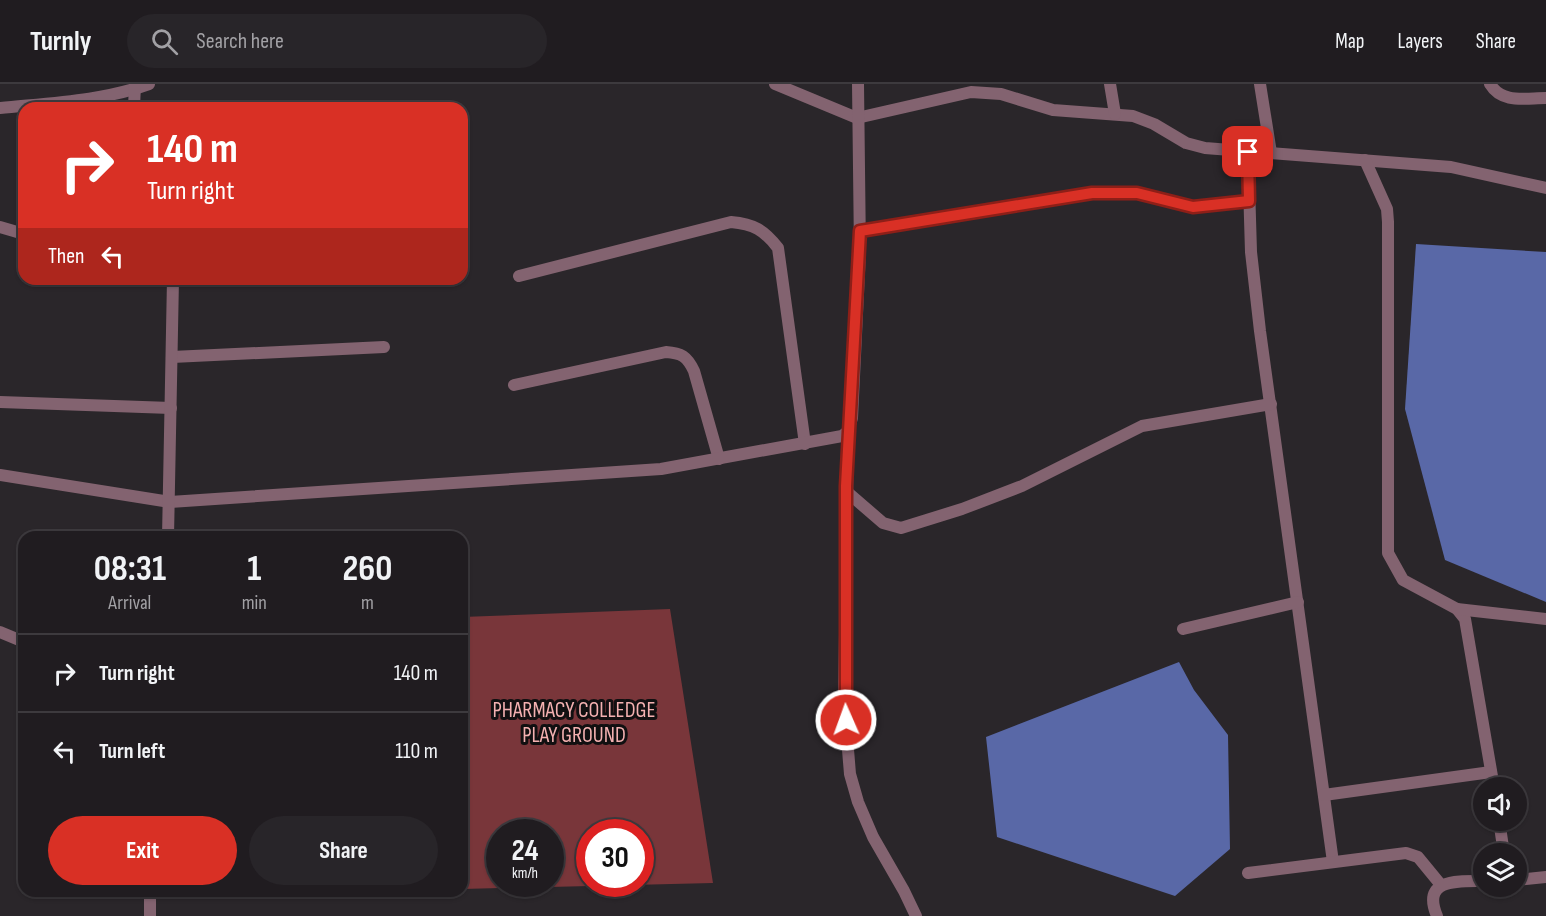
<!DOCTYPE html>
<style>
:root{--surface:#201c20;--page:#282529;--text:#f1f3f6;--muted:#a2a1a5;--line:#3d3a3e;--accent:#d93025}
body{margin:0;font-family:"Sofia Sans Condensed",sans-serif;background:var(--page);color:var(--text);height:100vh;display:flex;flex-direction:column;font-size:22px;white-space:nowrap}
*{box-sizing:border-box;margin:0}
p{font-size:20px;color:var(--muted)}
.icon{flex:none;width:33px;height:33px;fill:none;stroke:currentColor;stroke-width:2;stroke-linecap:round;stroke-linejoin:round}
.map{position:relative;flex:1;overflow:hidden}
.panel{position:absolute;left:18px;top:447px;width:450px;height:366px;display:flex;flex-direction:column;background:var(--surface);border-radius:18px;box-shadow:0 2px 4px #0004,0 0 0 2px var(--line)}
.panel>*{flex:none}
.hud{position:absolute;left:18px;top:18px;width:450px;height:183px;border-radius:18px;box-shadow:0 2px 4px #0004,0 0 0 2px var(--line);background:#d93025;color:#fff;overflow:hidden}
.controls{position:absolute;left:1473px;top:693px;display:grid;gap:12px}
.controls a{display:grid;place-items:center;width:54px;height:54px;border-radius:50%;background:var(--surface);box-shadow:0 2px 4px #0004,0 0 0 2px var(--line);font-size:30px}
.speed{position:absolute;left:486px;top:735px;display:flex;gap:12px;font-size:30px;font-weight:700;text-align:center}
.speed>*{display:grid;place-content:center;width:78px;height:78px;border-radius:50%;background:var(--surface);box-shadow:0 2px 4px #0004,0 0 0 2px var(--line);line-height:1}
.speed small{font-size:15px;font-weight:400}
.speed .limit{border:9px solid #d22;background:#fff;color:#111}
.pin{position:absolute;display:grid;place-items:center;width:51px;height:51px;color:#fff;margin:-26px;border-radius:12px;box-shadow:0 3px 9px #0006}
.me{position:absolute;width:66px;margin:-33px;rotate:358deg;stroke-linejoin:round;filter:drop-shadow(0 0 4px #0008)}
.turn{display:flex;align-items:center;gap:21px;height:126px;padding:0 30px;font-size:27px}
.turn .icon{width:78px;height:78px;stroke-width:2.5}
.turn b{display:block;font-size:42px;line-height:51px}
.then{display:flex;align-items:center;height:57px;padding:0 30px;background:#0003;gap:12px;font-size:22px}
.eta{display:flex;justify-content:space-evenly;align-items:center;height:102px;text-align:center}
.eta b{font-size:36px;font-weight:700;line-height:42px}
.button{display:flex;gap:12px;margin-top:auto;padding:12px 30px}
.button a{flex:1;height:69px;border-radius:36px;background:var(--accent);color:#fff;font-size:24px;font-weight:700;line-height:69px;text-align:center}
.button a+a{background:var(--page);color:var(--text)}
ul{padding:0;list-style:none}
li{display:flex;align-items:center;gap:18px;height:78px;padding:0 30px;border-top:2px solid var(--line)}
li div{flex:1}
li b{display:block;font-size:22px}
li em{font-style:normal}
header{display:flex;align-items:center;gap:36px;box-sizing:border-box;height:84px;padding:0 30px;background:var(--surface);border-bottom:2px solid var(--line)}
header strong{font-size:28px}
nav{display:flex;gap:33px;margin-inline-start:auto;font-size:21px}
.search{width:420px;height:54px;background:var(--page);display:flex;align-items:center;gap:15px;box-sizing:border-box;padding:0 21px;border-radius:33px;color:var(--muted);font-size:22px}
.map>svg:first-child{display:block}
</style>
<header>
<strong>Turnly</strong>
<div class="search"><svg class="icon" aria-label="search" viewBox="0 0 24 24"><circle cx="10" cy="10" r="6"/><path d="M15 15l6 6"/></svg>Search here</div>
<nav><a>Map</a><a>Layers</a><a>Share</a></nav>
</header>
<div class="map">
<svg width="1546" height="832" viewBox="0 0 1546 832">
<rect width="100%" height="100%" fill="#2a262a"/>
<g fill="#79363a" fill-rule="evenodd">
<path d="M 670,525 L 713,799 L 462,805 L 462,533 ZM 500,748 L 550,748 L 550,800 L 500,800 ZM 590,748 L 640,748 L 640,800 L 590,800 Z"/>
<polygon points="188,807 370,807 188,811"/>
</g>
<g fill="#5968a7">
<polygon points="1416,160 1546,168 1546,518 1445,476 1405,325"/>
<polygon points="1179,578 1194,606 1228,651 1230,765 1175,812 997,753 986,653"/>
</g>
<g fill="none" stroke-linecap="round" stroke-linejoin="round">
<polyline stroke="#836370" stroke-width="12" points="0,548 24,558"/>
<g stroke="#836370" stroke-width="12">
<polyline points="775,0 857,34 971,8 1001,10 1053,26 1133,32 1154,40 1186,59 1205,64 1451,83 1546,104"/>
<polyline points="1110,0 1115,30"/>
<polyline points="1260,0 1271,69"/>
<path d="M 1490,0 C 1502,20 1525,14 1546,14"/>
<path d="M 0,24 C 49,19 103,17 149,0"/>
<polyline points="134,24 135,0"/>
<polyline points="1248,68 1251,168 1260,247 1333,778"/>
<polyline points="1365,76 1387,125 1388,138 1388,469 1403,496 1457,525 1465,535 1494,704"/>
<polyline points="0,143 24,150"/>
<polyline points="860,147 1092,109 1137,109 1193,123 1249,117"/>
<path d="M 519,192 L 731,138 C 754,140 764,146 778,164 L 805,360"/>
<polyline points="172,273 384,263"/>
<path d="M 514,301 L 666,268 C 681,269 687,272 694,287 L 719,375"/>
<polyline points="0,318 171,324"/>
<polyline points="848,347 844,617 850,690 858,718 873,753 904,807 916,832"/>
<polyline points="0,391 170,418 661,385 842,352 848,347 852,334 860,168 858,0"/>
<polyline points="846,407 883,439 901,444 962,425 1022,402 1142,342 1271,320"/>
<polyline points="168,453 173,195"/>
<polyline points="1457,525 1546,535"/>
<polyline points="1183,545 1298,518"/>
<polyline points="1324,711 1491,688"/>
<polyline points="1499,736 1504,770"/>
<polyline points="1248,789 1406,769 1418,773 1441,801"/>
<polyline points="1516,796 1546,793"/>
<polyline points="150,832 150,807"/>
<path d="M 1437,832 C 1421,794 1459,797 1484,797"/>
</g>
</g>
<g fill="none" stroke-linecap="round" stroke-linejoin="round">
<g stroke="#8d1f18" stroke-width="15">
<polyline id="route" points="846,636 846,402 860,147 1092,109 1137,109 1193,123 1249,117 1248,68"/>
</g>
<use href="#route" stroke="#d93025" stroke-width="10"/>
</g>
<g text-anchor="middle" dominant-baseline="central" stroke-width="6" stroke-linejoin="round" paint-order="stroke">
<g font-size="22" fill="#f4b1b1" stroke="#111011">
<text x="574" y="626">PHARMACY COLLEDGE<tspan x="574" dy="25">PLAY GROUND</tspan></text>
</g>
</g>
</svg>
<div class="controls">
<a><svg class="icon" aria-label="sound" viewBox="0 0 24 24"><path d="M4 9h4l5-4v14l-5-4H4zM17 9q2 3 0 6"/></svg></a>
<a><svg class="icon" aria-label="layers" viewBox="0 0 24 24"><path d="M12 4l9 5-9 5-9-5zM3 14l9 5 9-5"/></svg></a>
</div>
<div class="speed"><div>24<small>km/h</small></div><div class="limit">30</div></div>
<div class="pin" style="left:1248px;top:68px;background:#d93025"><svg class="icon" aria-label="arrive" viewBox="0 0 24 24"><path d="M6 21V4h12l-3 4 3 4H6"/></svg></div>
<svg class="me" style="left:846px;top:636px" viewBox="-20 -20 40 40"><circle r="17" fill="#d93025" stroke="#fff" stroke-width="3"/><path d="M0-11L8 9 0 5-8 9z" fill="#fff"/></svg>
<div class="hud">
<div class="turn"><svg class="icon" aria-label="right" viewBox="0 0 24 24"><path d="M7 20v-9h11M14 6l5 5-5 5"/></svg><div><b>140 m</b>Turn right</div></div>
<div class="then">Then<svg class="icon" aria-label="left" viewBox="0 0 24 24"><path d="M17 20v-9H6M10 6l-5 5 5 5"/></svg></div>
</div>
<section class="panel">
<div class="eta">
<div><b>08:31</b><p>Arrival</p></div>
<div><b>1</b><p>min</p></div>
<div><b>260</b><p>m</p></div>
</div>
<ul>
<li><svg class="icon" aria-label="right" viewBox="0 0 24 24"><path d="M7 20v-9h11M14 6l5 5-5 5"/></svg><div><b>Turn right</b></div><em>140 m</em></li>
<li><svg class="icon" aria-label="left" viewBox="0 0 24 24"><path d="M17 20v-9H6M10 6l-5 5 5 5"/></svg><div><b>Turn left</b></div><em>110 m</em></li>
</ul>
<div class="button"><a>Exit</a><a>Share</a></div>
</section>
</div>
